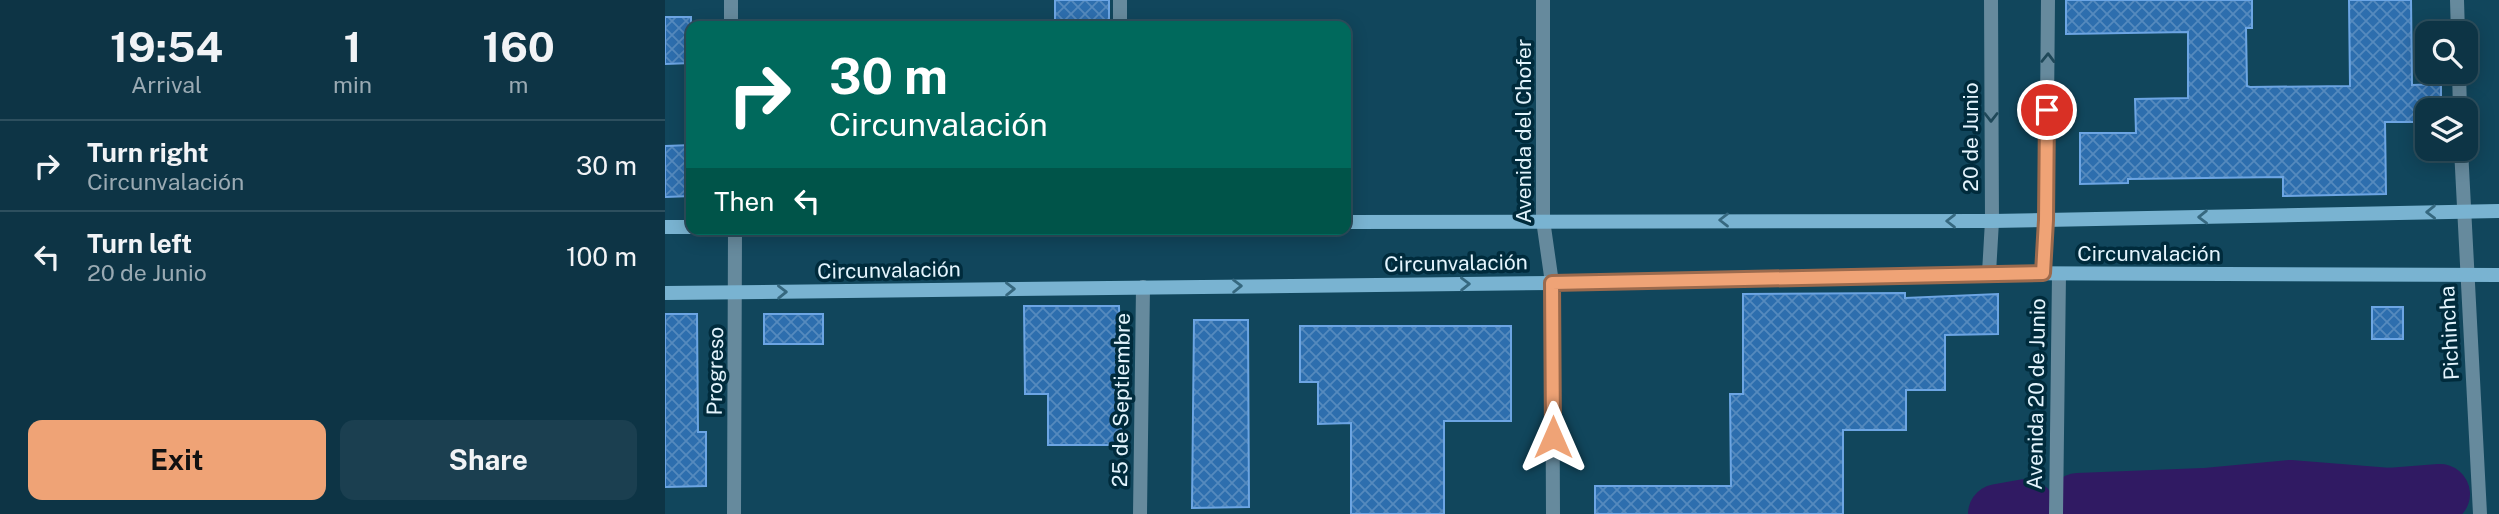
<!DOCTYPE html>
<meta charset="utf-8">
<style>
:root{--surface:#0d3445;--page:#1b3f50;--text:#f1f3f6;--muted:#9aaab3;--line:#2d4f5e;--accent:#efa376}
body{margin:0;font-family:"Public Sans",sans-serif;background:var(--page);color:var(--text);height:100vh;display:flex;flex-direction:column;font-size:26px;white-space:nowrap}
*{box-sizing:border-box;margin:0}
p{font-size:23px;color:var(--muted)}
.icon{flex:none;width:38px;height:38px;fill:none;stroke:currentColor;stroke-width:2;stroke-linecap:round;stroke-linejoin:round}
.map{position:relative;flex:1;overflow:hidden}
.details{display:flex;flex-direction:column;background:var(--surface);width:665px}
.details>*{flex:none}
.banner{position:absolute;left:21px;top:21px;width:665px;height:214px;border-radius:14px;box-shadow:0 4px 18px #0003,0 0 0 2px var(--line);background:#00695c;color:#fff;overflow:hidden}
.fabs{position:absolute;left:1750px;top:21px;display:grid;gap:14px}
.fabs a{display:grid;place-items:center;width:63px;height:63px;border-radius:14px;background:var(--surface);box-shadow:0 4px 18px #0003,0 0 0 2px var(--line);font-size:35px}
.pin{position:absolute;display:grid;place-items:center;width:60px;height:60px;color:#fff;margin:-30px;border:4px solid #fff;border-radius:50%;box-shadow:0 2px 7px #0007}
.me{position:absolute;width:77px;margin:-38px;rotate:0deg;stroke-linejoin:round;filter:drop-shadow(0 0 5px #0008)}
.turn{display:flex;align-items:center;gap:24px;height:147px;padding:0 28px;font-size:32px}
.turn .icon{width:91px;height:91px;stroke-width:2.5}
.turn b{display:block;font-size:49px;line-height:60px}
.then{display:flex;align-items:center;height:66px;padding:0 28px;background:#0003;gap:14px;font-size:26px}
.eta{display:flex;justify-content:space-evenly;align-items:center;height:119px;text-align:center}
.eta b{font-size:42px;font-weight:700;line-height:49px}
.cta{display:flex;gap:14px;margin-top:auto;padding:14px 28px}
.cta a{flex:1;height:80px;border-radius:14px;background:var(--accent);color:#111;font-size:28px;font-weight:700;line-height:80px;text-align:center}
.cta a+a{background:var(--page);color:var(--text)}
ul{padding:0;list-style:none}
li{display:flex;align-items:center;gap:21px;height:91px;padding:0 28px;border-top:2px solid var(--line)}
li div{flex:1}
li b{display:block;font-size:26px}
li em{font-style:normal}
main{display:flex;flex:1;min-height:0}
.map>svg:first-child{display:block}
</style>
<main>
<section class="details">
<div class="eta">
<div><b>19:54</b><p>Arrival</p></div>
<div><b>1</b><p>min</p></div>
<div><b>160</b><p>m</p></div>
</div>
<ul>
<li><svg class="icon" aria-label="right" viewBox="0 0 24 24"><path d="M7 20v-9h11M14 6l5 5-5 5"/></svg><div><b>Turn right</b><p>Circunvalación</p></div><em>30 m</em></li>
<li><svg class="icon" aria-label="left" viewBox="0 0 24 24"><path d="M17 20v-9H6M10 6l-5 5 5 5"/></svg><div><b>Turn left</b><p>20 de Junio</p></div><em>100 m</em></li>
</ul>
<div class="cta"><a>Exit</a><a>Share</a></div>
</section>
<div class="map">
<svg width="1834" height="514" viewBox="0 0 1834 514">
<defs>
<pattern id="building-cross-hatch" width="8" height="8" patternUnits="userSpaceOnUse" patternTransform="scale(1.75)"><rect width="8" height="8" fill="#2d6eae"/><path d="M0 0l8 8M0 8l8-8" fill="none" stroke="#558abe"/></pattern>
</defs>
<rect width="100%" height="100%" fill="#11465c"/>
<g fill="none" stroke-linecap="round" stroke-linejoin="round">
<g stroke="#301a63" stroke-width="60">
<polyline points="1413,503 1539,498 1624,490 1724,498 1775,494"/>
<polyline points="1333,514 1361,509"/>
</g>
</g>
<g fill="url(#building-cross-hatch)" stroke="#6ca5e3" stroke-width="2">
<rect x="390" y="0" width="54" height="26"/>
<polygon points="1401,0 1587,0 1587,28 1581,28 1582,86 1585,87 1685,86 1684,0 1746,0 1747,85 1776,84 1776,110 1762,110 1762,122 1720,122 1721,194 1618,196 1618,177 1463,179 1463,183 1415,184 1415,133 1471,133 1470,99 1523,98 1523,32 1401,34"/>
<polygon points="0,17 26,17 26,63 0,64"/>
<polygon points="26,145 26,196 0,197 0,146"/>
<polygon points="1240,293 1240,298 1333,294 1333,334 1280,335 1280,390 1241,390 1241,430 1178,430 1178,514 930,514 930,486 1066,486 1065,394 1078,394 1078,294"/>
<polygon points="359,306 454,306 457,445 383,445 383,394 360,394"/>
<rect x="1707" y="307" width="31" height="32"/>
<polygon points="0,314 32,314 33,432 41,432 41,486 0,487"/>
<rect x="99" y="314" width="59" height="30"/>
<polygon points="529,320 583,320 584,507 527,508"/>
<polygon points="635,326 846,326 846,421 779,421 779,514 686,514 686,423 653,424 653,382 635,382"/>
</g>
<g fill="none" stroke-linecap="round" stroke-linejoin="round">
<g stroke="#668a9d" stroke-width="14">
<polyline points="66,0 66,26"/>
<polyline points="455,0 455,26"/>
<polyline points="878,0 878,220 887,283 888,514"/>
<polyline points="1792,0 1793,33"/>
<polyline points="1794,72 1795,110"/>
<polyline points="1796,149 1815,514"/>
<polyline points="69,514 70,229"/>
<polyline points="475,514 478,287"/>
<polyline points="1391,514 1394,274"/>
</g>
<g stroke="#668a9d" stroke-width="14">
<polyline points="1324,273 1327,221 1326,0"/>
<polyline points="1378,273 1381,220 1383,0"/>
</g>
<g stroke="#79b3d1" stroke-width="14">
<polyline points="681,222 1327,221 1834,211"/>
<polyline points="0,227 26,227"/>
<polyline points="0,293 887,283 1324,273 1834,275"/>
</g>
</g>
<defs><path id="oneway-chevron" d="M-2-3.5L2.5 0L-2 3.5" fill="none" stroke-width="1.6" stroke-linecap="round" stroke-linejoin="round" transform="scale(1.75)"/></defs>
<g stroke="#1f4859">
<use href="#oneway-chevron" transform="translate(1383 58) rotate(-89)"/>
<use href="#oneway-chevron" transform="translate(1326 117) rotate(90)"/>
</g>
<g stroke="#36687f">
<use href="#oneway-chevron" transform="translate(1766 212) rotate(179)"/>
<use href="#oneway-chevron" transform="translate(1538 217) rotate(179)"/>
<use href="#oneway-chevron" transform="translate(1059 220) rotate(-180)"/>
<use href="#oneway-chevron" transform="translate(1286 221) rotate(-180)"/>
<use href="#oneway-chevron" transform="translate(800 284) rotate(-1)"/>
<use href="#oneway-chevron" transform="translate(572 286) rotate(-1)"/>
<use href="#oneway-chevron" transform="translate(345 289) rotate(-1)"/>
<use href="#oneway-chevron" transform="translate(117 292) rotate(-1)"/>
</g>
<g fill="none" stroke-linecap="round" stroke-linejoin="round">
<g stroke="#9b6a4d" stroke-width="18">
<polyline id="route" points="888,437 887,283 1378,273 1381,220 1382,110"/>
</g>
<use href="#route" stroke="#efa376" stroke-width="12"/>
</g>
<g text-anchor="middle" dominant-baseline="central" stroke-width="7" stroke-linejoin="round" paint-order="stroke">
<g font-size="21" fill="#e3f4fd" stroke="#002b3c">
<text transform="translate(858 131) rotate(-90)">Avenida del Chofer</text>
<text transform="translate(1305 137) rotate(-90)">20 de Junio</text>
<text x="1484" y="253">Circunvalación</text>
<text transform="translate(791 263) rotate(-1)">Circunvalación</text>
<text transform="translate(224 270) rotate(-1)">Circunvalación</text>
<text transform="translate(1784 333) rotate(-93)">Pichincha</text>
<text transform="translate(50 371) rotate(-89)">Progreso</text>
<text transform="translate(1371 394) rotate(-89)">Avenida 20 de Junio</text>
<text transform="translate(456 400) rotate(-89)">25 de Septiembre</text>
</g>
</g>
</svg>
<div class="fabs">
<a><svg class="icon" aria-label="search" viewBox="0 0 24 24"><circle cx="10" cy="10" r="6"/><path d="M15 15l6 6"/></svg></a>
<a><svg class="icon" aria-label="layers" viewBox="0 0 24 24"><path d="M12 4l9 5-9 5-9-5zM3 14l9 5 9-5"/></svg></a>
</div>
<div class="pin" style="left:1382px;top:110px;background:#d93025"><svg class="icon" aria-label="arrive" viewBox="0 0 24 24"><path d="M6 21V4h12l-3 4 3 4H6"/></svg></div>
<svg class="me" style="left:888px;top:437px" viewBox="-20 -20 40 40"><path d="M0-17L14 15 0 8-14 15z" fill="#efa376" stroke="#fff" stroke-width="4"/></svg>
<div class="banner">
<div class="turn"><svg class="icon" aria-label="right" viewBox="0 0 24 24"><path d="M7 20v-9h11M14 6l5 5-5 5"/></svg><div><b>30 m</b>Circunvalación</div></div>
<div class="then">Then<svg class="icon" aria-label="left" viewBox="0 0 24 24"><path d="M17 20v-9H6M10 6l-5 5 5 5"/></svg></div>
</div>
</div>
</main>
